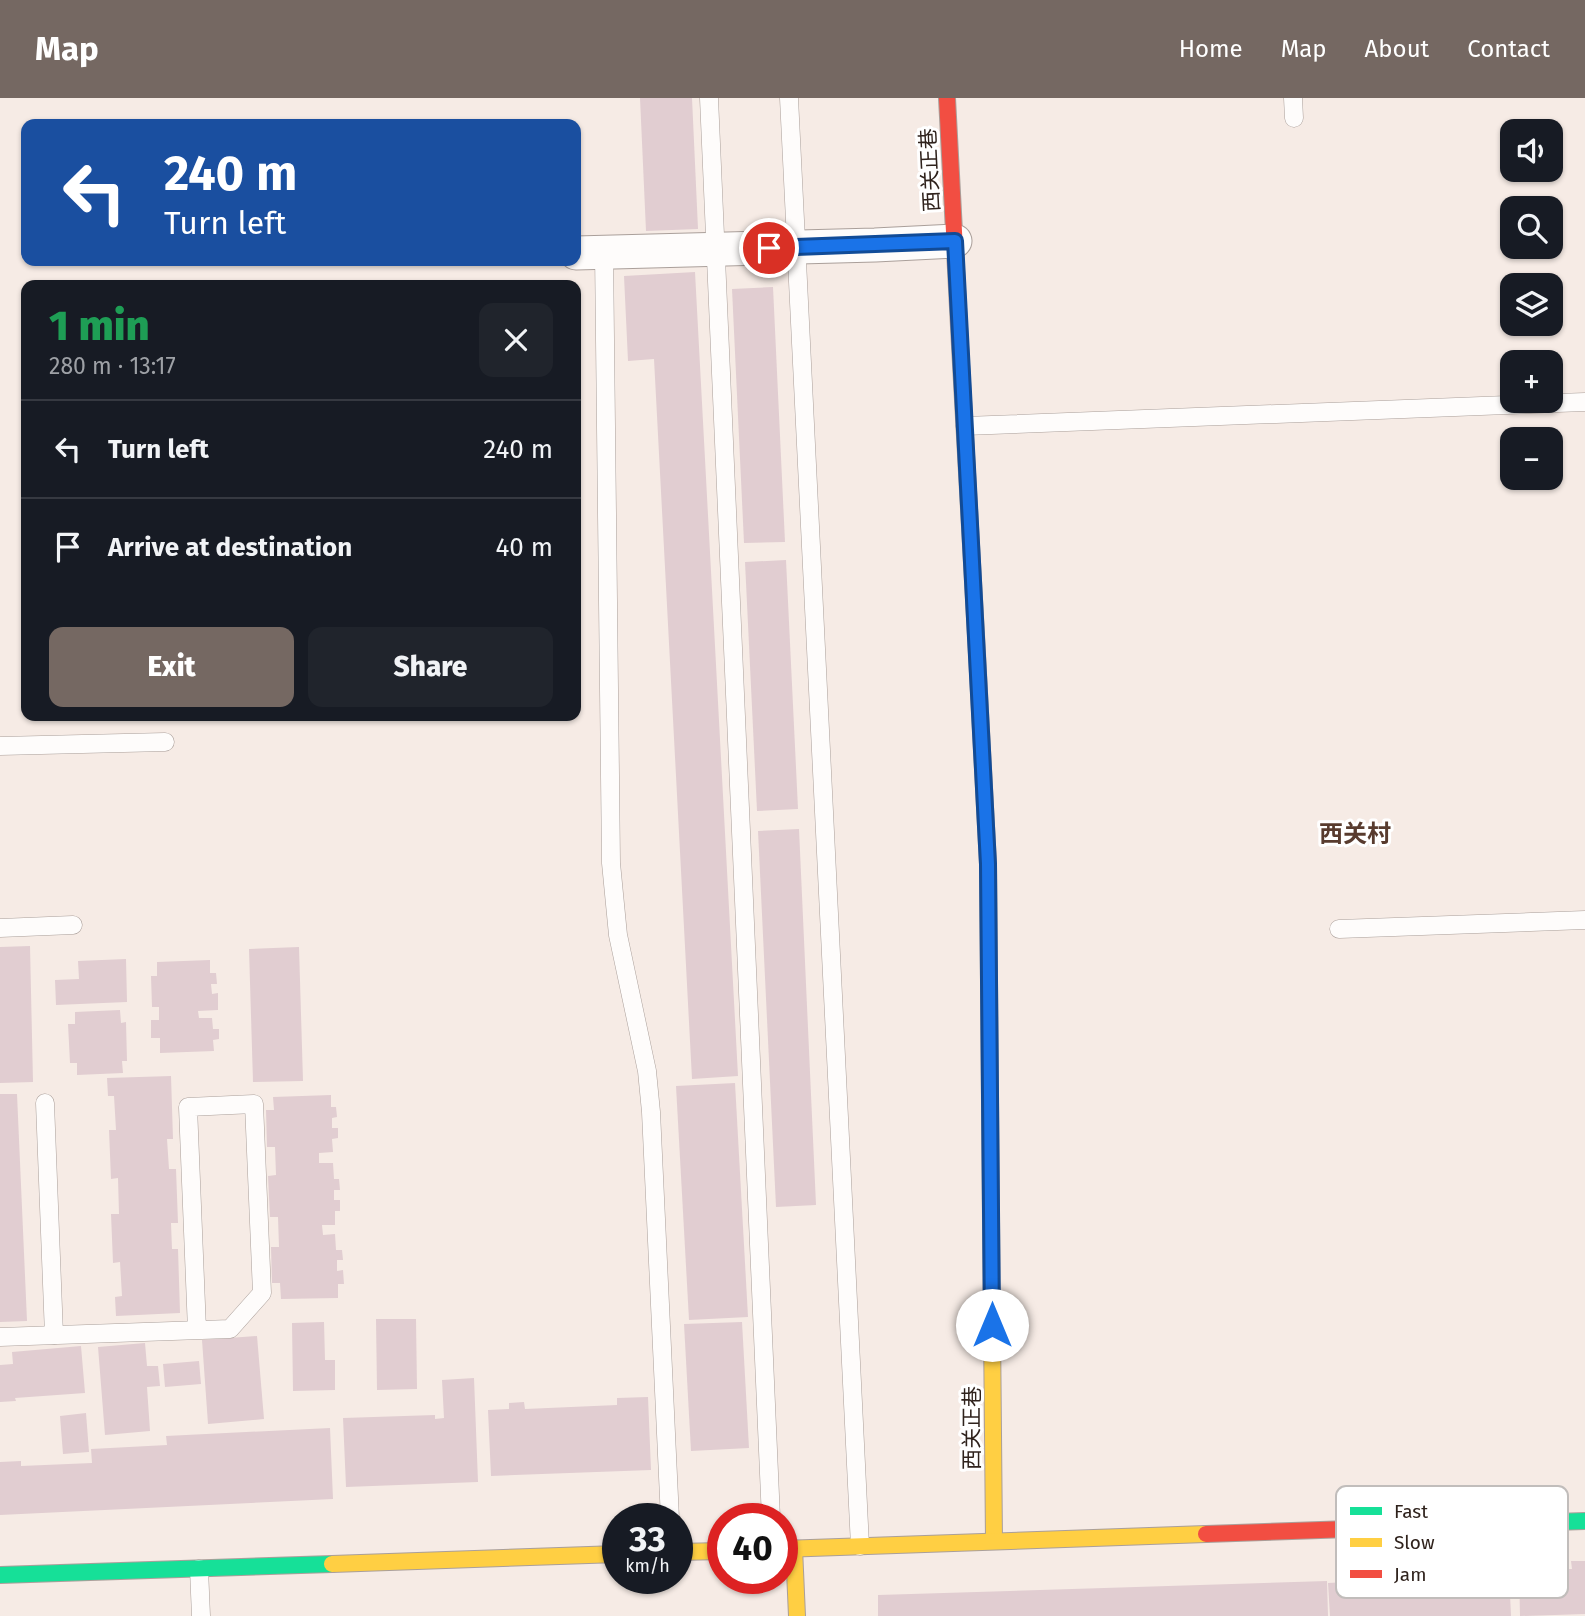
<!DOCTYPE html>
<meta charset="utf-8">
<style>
:root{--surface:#171b24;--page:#20242c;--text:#f1f3f6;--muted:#9ea1a6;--line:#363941;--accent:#756862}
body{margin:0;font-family:"Fira Sans","Noto Sans SC",sans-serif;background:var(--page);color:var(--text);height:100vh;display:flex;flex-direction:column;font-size:26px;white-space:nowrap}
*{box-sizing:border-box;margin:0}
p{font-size:23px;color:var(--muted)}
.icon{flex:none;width:38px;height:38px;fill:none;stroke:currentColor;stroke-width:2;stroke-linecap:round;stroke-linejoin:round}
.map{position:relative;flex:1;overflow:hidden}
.side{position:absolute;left:21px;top:182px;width:560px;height:441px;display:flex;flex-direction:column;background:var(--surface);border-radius:14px;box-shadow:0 2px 5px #0004}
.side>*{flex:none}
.top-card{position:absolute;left:21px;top:21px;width:560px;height:147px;border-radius:14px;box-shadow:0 2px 5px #0004;background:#1a4fa0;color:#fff;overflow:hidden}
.tools{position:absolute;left:1500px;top:21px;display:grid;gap:14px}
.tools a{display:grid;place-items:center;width:63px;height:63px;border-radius:14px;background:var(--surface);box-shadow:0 2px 5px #0004;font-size:35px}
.speed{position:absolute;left:602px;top:1405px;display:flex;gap:14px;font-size:35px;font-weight:700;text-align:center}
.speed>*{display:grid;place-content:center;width:91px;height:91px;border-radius:50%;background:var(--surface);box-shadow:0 2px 5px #0004;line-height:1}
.speed small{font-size:18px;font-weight:400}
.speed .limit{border:10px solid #d22;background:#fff;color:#111}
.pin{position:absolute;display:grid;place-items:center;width:60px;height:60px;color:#fff;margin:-30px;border:4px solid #fff;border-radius:50%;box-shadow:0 2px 7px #0007}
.me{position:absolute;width:77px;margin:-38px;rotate:0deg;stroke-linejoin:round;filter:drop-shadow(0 0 5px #0008)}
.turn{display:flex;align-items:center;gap:24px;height:147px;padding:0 28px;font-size:32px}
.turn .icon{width:91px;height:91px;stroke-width:2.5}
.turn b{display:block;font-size:49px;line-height:60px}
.round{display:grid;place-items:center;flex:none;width:74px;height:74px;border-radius:14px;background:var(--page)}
.overview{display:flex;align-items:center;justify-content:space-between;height:119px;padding:0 28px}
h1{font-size:42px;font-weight:800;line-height:52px;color:#1e9e55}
.action{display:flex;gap:14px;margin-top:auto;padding:14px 28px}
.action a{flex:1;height:80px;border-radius:14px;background:var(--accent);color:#fff;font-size:28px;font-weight:800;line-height:80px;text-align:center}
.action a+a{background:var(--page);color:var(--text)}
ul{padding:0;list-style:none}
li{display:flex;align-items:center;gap:21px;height:98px;padding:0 28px;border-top:2px solid var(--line)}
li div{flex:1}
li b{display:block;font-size:26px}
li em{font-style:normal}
header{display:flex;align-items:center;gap:42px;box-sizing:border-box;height:98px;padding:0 35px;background:var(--accent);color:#fff}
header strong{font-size:33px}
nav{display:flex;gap:38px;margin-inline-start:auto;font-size:24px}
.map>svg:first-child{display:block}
</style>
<header>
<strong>Map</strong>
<nav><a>Home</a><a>Map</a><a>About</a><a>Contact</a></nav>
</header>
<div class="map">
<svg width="1585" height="1518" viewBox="0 0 1585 1518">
<rect width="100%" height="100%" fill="#f6ebe5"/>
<g fill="#e1cdd1">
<polygon points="640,0 692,0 698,131 646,133"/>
<polygon points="695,174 738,978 692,981 654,261 628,263 624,178"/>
<polygon points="773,189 785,444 744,445 732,191"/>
<polygon points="786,462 798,711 757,713 745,464"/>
<polygon points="799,731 816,1107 776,1109 758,733"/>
<polygon points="30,848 33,984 0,985 0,849"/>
<polygon points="299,849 303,983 253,984 249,851"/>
<polygon points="126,861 127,904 56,907 55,882 79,881 78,863"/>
<polygon points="210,862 210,875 216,875 217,886 211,886 212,896 218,895 218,912 198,913 199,920 212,920 213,931 219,931 219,941 213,942 214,953 160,955 160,940 151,940 151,922 159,922 159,909 152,909 151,878 157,878 157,864"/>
<polygon points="120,912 121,925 126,924 127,963 122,963 123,975 77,977 77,965 70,965 68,926 75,926 75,914"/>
<polygon points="171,978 173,1041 167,1041 169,1071 176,1071 178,1125 171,1125 172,1151 178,1151 180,1215 116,1218 115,1199 122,1198 120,1164 113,1165 111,1116 119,1116 118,1080 111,1081 109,1032 116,1032 114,998 108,998 107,980"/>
<polygon points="735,985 748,1219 689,1222 676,988"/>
<polygon points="0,996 17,996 27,1223 0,1224"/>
<polygon points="331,997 331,1009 336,1009 337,1019 332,1020 332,1030 338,1030 338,1040 332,1041 333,1054 319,1055 319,1065 333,1065 334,1081 339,1081 340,1092 334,1092 334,1102 340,1102 340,1113 335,1113 335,1127 322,1127 323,1137 335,1136 336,1152 342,1152 343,1162 337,1162 337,1173 343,1172 344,1186 338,1186 338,1200 281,1201 280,1185 272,1185 271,1149 279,1149 278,1119 270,1119 268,1078 276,1077 275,1049 267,1049 266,1012 274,1012 273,999"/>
<polygon points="376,1221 416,1221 417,1291 377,1292"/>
<polygon points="324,1224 325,1262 335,1262 335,1292 293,1293 292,1225"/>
<polygon points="742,1224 749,1350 691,1353 684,1226"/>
<polygon points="257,1238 264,1321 208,1326 202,1242"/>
<polygon points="145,1245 147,1268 158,1268 160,1288 147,1289 150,1333 105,1337 98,1249"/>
<polygon points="81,1248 85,1295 15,1300 16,1303 0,1304 0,1267 13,1266 12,1254"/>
<polygon points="199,1263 201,1286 165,1289 163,1266"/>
<polygon points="474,1280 478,1384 346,1389 343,1320 435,1317 435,1321 444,1320 442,1282"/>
<polygon points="648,1299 651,1372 491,1378 488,1312 509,1311 509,1305 524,1304 525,1311 617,1307 617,1300"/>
<polygon points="86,1315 89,1354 63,1356 60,1318"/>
<polygon points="330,1330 333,1401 0,1417 0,1364 21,1363 21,1368 92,1365 91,1351 167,1347 166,1338"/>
<polygon points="1571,1463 1585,1463 1585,1516 1520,1518 1519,1471 1535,1471 1534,1464 1553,1464 1553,1471 1572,1471"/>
<polygon points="1509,1475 1511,1518 1330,1518 1328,1485"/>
<polygon points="1327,1483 1328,1518 878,1518 878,1497"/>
</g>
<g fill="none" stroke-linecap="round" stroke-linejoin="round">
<g stroke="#aa9f9a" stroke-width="19">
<g id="lane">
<polyline points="709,0 771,1421"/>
<polyline points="789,0 860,1448"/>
<polyline points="1293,0 1294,20"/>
<polyline points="604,154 611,765 618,837 647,973 651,1014 670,1421"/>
<polyline points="965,328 1585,304"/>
<polyline points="0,648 165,644"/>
<polyline points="0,830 73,827"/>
<polyline points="1339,831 1585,822"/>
<polyline points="45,1005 54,1237"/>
<polyline points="0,1239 230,1231 262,1195 254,1006 188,1009 197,1232"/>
<polyline points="199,1471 201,1518"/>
</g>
</g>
<g stroke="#aa9f9a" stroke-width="35">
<polyline id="street" points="576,155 875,147 955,143"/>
</g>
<g stroke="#aa9f9a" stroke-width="18">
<g id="fast">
<polyline points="976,537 988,766 991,1122"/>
<polyline points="1465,1427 1585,1423"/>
<polyline points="0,1477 332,1466"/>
</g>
</g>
<g stroke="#aa9f9a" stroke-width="18">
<g id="slow">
<polyline points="960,248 976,537"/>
<polyline points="991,1122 994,1443"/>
<polyline points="794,1450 797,1518"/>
<polyline points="782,1451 1206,1436"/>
<polyline points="677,1454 723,1453"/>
<polyline points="332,1466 618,1456"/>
</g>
</g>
<g stroke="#aa9f9a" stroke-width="18">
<g id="jam">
<polyline points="947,0 960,248"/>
<polyline points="1206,1436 1465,1427"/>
</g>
</g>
<use href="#lane" stroke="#fefcfb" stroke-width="18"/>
<use href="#street" stroke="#fefcfb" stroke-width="33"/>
<use href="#fast" stroke="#16e098" stroke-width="16"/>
<use href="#slow" stroke="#ffcf43" stroke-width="16"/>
<use href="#jam" stroke="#f24e42" stroke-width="16"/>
</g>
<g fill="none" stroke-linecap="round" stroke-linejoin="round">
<g stroke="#114b97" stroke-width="18">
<polyline id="route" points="769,150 955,143 988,766 992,1227"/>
</g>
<use href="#route" stroke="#1a73e8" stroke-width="12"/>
</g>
<g text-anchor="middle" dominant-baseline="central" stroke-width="6" stroke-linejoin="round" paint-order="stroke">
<g font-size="21" fill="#2f221c" stroke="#fff">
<text transform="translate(930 72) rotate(-93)">西关正巷</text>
<text transform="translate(972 1330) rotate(-90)">西关正巷</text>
</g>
<g font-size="24" font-weight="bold" fill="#583b2e" stroke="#fff">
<text x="1355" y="736">西关村</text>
</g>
</g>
<rect x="1336" y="1388" width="232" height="112" rx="10" fill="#fff" stroke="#c1bdbb" stroke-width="2"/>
<rect x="1350" y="1409" width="32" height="8" fill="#16e098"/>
<rect x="1350" y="1440" width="32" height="9" fill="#ffcf43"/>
<rect x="1350" y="1472" width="32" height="8" fill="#f24e42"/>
<g font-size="19" fill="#2f221c">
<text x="1394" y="1420">Fast</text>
<text x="1394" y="1451">Slow</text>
<text x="1394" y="1483">Jam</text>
</g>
</svg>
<div class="tools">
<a><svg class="icon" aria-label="sound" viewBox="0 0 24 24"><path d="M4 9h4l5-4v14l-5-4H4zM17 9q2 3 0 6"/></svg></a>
<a><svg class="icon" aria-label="search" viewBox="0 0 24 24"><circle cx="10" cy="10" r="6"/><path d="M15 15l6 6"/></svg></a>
<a><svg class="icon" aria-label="layers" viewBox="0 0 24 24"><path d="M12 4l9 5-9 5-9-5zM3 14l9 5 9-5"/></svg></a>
<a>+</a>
<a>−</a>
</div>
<div class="speed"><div>33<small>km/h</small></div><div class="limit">40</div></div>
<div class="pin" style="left:769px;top:150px;background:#d93025"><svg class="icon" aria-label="arrive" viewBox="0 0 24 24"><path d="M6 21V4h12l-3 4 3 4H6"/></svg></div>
<svg class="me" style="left:992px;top:1227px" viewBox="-20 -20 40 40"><circle r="19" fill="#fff"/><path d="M0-13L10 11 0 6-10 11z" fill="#1a73e8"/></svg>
<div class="top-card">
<div class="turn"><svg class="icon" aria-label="left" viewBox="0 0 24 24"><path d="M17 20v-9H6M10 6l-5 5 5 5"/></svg><div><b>240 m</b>Turn left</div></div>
</div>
<section class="side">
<div class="overview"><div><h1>1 min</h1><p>280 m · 13:17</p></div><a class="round"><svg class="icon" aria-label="close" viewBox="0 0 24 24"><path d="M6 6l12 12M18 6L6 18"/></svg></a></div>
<ul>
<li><svg class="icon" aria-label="left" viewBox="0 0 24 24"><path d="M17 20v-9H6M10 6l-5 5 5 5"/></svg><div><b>Turn left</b></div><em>240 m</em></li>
<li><svg class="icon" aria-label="arrive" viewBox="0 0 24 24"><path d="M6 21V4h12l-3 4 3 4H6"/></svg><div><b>Arrive at destination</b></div><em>40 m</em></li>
</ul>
<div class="action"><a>Exit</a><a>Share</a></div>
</section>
</div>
